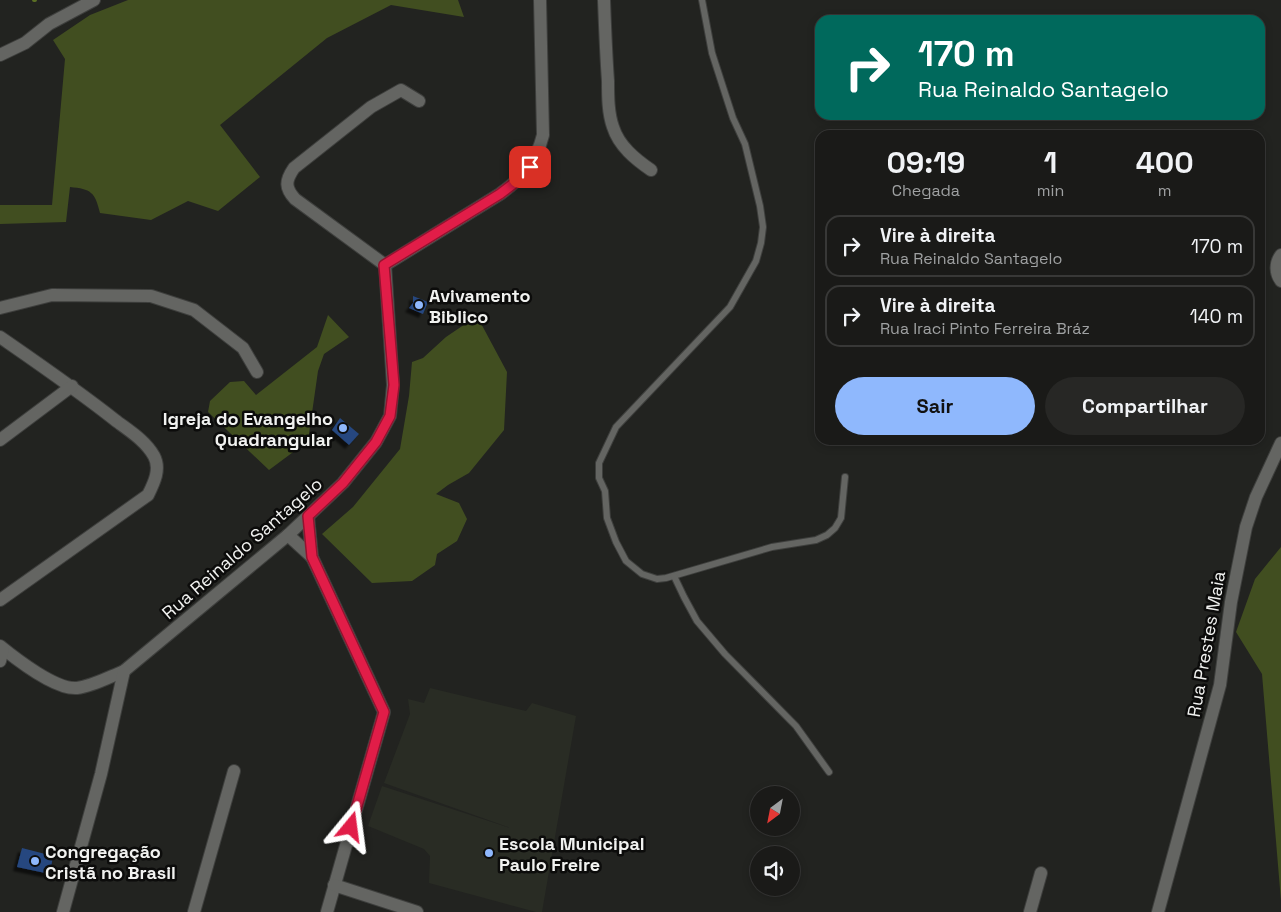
<!DOCTYPE html>
<html lang="pt">
<meta charset="utf-8">
<style>
:root{--surface:#1a1a18;--page:#272725;--text:#f1f3f6;--muted:#9fa1a2;--line:#383837;--accent:#8fb8fd}
body{margin:0;font-family:"Space Grotesk",sans-serif;background:var(--page);color:var(--text);height:100vh;display:flex;flex-direction:column;font-size:19px;white-space:nowrap}
*{box-sizing:border-box;margin:0}
p{font-size:16px;color:var(--muted)}
.icon{flex:none;width:28px;height:28px;fill:none;stroke:currentColor;stroke-width:2;stroke-linecap:round;stroke-linejoin:round}
.map{position:relative;flex:1;overflow:hidden}
.drawer{position:absolute;left:815px;top:130px;width:450px;height:315px;display:flex;flex-direction:column;background:var(--surface);border-radius:15px;box-shadow:0 2px 8px #0003,0 0 0 1px var(--line)}
.drawer>*{flex:none}
.banner{position:absolute;left:815px;top:15px;width:450px;height:105px;border-radius:15px;box-shadow:0 2px 8px #0003,0 0 0 1px var(--line);background:#00695c;color:#fff;overflow:hidden}
.needle{width:32px;rotate:212deg}
.fabs{position:absolute;left:750px;top:786px;display:grid;gap:10px}
.fabs a{display:grid;place-items:center;width:50px;height:50px;border-radius:50%;background:var(--surface);box-shadow:0 2px 8px #0003,0 0 0 1px var(--line);font-size:25px}
.pin{position:absolute;display:grid;place-items:center;width:42px;height:42px;color:#fff;margin:-21px;border-radius:10px;box-shadow:0 2px 8px #0006}
.me{position:absolute;width:55px;margin:-28px;rotate:16deg;stroke-linejoin:round;filter:drop-shadow(0 0 4px #0008)}
.turn{display:flex;align-items:center;gap:18px;height:105px;padding:0 20px;font-size:22px}
.turn .icon{width:65px;height:65px;stroke-width:2.5}
.turn b{display:block;font-size:35px;line-height:42px}
.eta{display:flex;justify-content:space-evenly;align-items:center;height:85px;text-align:center}
.eta b{font-size:30px;font-weight:600;line-height:35px}
.cta{display:flex;gap:10px;margin-top:auto;padding:10px 20px}
.cta a{flex:1;height:58px;border-radius:30px;background:var(--accent);color:#111;font-size:20px;font-weight:600;line-height:58px;text-align:center}
.cta a+a{background:var(--page);color:var(--text)}
ul{padding:0;list-style:none}
li{display:flex;align-items:center;gap:15px;height:62px;margin:0 10px 8px;padding:0 10px;border:2px solid var(--line);border-radius:15px}
li div{flex:1}
li b{display:block;font-size:19px}
li em{font-style:normal}
.map>svg:first-child{display:block}
</style>
<div class="map">
<svg width="1281" height="912" viewBox="0 0 1281 912">
<defs>
<filter id="shadow"><feDropShadow dx="-4" dy="4" stdDeviation="1" flood-color="#0009"/></filter>
</defs>
<rect width="100%" height="100%" fill="#222320"/>
<polygon fill="#292c24" points="430,688 526,711 532,703 576,716 542,912 536,912 429,883 430,856 424,849 368,826 382,786 516,830 384,783 410,714 408,699 424,703"/>
<g fill="#414e20">
<path d="M 128,0 L 458,0 L 464,17 L 391,5 L 327,38 L 220,125 L 260,177 L 218,211 L 188,201 L 151,220 L 100,213 C 95,192 91,189 70,187 L 66,222 L 0,224 L 0,205 L 52,205 L 65,59 L 53,40 L 90,15 Z"/>
<polygon points="328,315 349,337 324,354 318,371 308,441 269,470 208,412 210,401 230,382 244,381 256,395 317,347"/>
<polygon points="477,316 507,372 504,430 469,473 448,485 436,494 459,503 467,519 457,541 437,554 435,565 412,581 372,583 322,534 353,507 400,449 409,396 412,362 423,358 446,337"/>
<polygon points="1281,547 1281,901 1262,674 1236,632 1255,579"/>
</g>
<g fill="none" stroke-linecap="round" stroke-linejoin="round">
<polyline stroke="#5b6f24" stroke-width="4" points="34,0 35,0"/>
</g>
<g fill="#25477f" filter="url(#shadow)">
<polygon points="413,296 428,302 423,314 409,308 413,303"/>
<polygon points="340,418 359,434 349,445 332,430"/>
<polygon points="22,848 53,856 50,874 17,867"/>
</g>
<g fill="none" stroke-linecap="round" stroke-linejoin="round">
<g stroke="#3e3f3d" stroke-width="8">
<g id="lane">
<polyline points="702,0 712,53 733,118 745,144 760,206 763,227 761,243 756,261 730,307 616,427 599,463 599,478 605,491 607,518 616,542 626,561 642,574 657,579 666,578 772,547 816,540 827,535 835,528 841,518 845,477"/>
<polyline points="674,576 684,597 697,621 725,654 796,726 829,772"/>
</g>
</g>
<g stroke="#3e3f3d" stroke-width="14">
<g id="street">
<path d="M 604,0 C 605,27 606,54 608,81 C 608,96 608,113 613,127 C 619,146 635,159 651,170"/>
<polyline points="0,55 25,43 49,24 94,0"/>
<path d="M 1281,255 C 1275,263 1275,273 1281,281"/>
<path d="M 385,265 L 500,194 C 523,177 536,163 543,135 L 540,0"/>
<path d="M 385,265 L 295,199 C 285,188 285,181 294,168 L 371,107 L 401,90 L 419,101"/>
<polyline points="0,308 52,295 151,296 194,310 243,348 257,372"/>
<path d="M 0,337 C 39,364 77,390 115,420 C 128,430 145,440 154,456 C 161,469 154,483 148,495 L 0,600"/>
<polyline points="0,440 72,386"/>
<polyline points="288,535 312,557 308,516"/>
<polyline points="312,557 384,712 327,912"/>
<path d="M 0,646 C 16,659 56,690 77,688 C 93,686 109,677 124,671 L 288,535 L 343,483 L 376,442 L 390,416 L 393,385 L 385,265"/>
<polyline points="0,661 3,649"/>
<polyline points="334,885 417,912"/>
<polyline points="63,912 101,774 124,671"/>
<polyline points="194,912 234,771"/>
<polyline points="1030,912 1041,873"/>
<polyline points="1158,912 1220,685 1231,602 1246,527 1256,497 1281,443"/>
</g>
</g>
<use href="#lane" stroke="#646562" stroke-width="6"/>
<use href="#street" stroke="#646562" stroke-width="12"/>
</g>
<g fill="none" stroke-linecap="round" stroke-linejoin="round">
<g stroke="#92132f" stroke-width="12">
<polyline id="route" points="351,827 384,712 312,557 308,516 343,483 376,442 390,416 394,385 384,265 500,194 517,181 530,167"/>
</g>
<use href="#route" stroke="#e11d48" stroke-width="9"/>
</g>
<g fill="#8fb8fd" stroke="#0c0c0b" stroke-width="2">
<circle cx="419" cy="305" r="5"/>
<circle cx="343" cy="428" r="5"/>
<circle cx="489" cy="853" r="5"/>
<circle cx="35" cy="861" r="5"/>
</g>
<g text-anchor="middle" dominant-baseline="central" stroke-width="5" stroke-linejoin="round" paint-order="stroke">
<g font-size="18" font-weight="bold" fill="#f1f2f0" stroke="#0c0c0b" text-anchor="start">
<text x="429" y="295">Avivamento<tspan x="429" dy="21">Biblico</tspan></text>
<text x="333" y="418" text-anchor="end">Igreja do Evangelho<tspan x="333" dy="21">Quadrangular</tspan></text>
<text x="499" y="843">Escola Municipal<tspan x="499" dy="21">Paulo Freire</tspan></text>
<text x="45" y="851">Congregação<tspan x="45" dy="21">Cristã no Brasil</tspan></text>
</g>
<g font-size="18" fill="#f1f2f0" stroke="#0c0c0b">
<text transform="translate(242 548) rotate(-41)">Rua Reinaldo Santagelo</text>
<text transform="translate(1206 644) rotate(-80)">Rua Prestes Maia</text>
</g>
</g>
</svg>
<div class="fabs">
<a><svg class="needle" viewBox="-14 -14 28 28"><path d="M0-13l5 13h-10z" fill="#e53935"/><path d="M0 13l5-13h-10z" fill="#9fa1a2"/></svg></a>
<a><svg class="icon" aria-label="sound" viewBox="0 0 24 24"><path d="M4 9h4l5-4v14l-5-4H4zM17 9q2 3 0 6"/></svg></a>
</div>
<div class="pin" style="left:530px;top:167px;background:#d93025"><svg class="icon" aria-label="arrive" viewBox="0 0 24 24"><path d="M6 21V4h12l-3 4 3 4H6"/></svg></div>
<svg class="me" style="left:351px;top:827px" viewBox="-20 -20 40 40"><path d="M0-17L14 15 0 8-14 15z" fill="#e11d48" stroke="#fff" stroke-width="4"/></svg>
<div class="banner">
<div class="turn"><svg class="icon" aria-label="right" viewBox="0 0 24 24"><path d="M7 20v-9h11M14 6l5 5-5 5"/></svg><div><b>170 m</b>Rua Reinaldo Santagelo</div></div>
</div>
<section class="drawer">
<div class="eta">
<div><b>09:19</b><p>Chegada</p></div>
<div><b>1</b><p>min</p></div>
<div><b>400</b><p>m</p></div>
</div>
<ul>
<li><svg class="icon" aria-label="right" viewBox="0 0 24 24"><path d="M7 20v-9h11M14 6l5 5-5 5"/></svg><div><b>Vire à direita</b><p>Rua Reinaldo Santagelo</p></div><em>170 m</em></li>
<li><svg class="icon" aria-label="right" viewBox="0 0 24 24"><path d="M7 20v-9h11M14 6l5 5-5 5"/></svg><div><b>Vire à direita</b><p>Rua Iraci Pinto Ferreira Bráz</p></div><em>140 m</em></li>
</ul>
<div class="cta"><a>Sair</a><a>Compartilhar</a></div>
</section>
</div>
